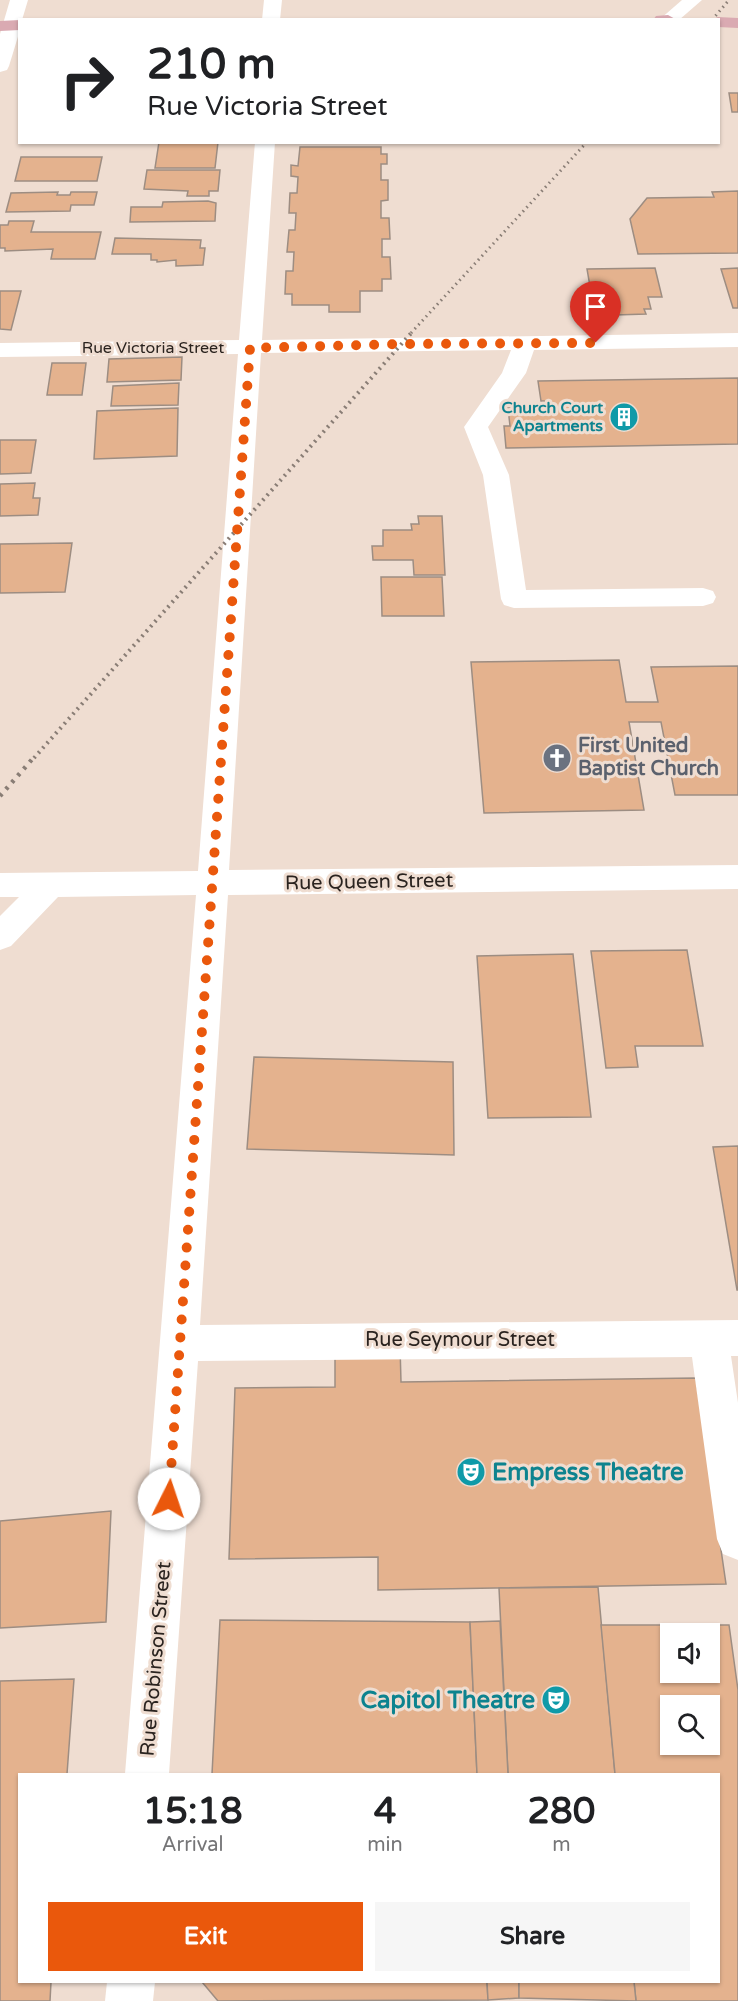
<!DOCTYPE html>
<style>
:root{--surface:#fff;--page:#f6f6f6;--text:#202124;--muted:#757577;--accent:#ea580c}
body{margin:0;font-family:"Varela Round",sans-serif;background:var(--page);color:var(--text);height:100vh;display:flex;flex-direction:column;font-size:22px;white-space:nowrap}
*{box-sizing:border-box;margin:0}
p{font-size:20px;color:var(--muted)}
.icon{flex:none;width:33px;height:33px;fill:none;stroke:currentColor;stroke-width:2;stroke-linecap:round;stroke-linejoin:round}
.map{position:relative;flex:1;overflow:hidden}
.side{position:absolute;left:18px;top:1773px;width:702px;height:210px;display:flex;flex-direction:column;background:var(--surface);border-radius:0px;box-shadow:0 2px 4px #0004}
.side>*{flex:none}
.top-card{position:absolute;left:18px;top:18px;width:702px;height:126px;border-radius:0px;box-shadow:0 2px 4px #0004;background:#fff;color:var(--text);overflow:hidden}
.buttons{position:absolute;left:660px;top:1623px;display:grid;gap:12px}
.buttons a{display:grid;place-items:center;width:60px;height:60px;border-radius:0px;background:var(--surface);box-shadow:0 2px 4px #0004;font-size:30px}
.pin{position:absolute;display:grid;place-items:center;width:51px;height:51px;color:#fff;margin:-62px -26px;border-radius:50% 50% 50% 0;rotate:-45deg;box-shadow:0 0 6px #0007}
.pin .icon{rotate:45deg}
.me{position:absolute;width:66px;margin:-33px;rotate:4deg;stroke-linejoin:round;filter:drop-shadow(0 0 4px #0008)}
.turn{display:flex;align-items:center;gap:21px;height:126px;padding:0 30px;font-size:27px}
.turn .icon{width:78px;height:78px;stroke-width:2.5}
.turn b{display:block;font-size:42px;line-height:51px}
.eta{display:flex;justify-content:space-evenly;align-items:center;height:102px;text-align:center}
.eta b{font-size:36px;font-weight:700;line-height:42px}
.primary-button{display:flex;gap:12px;margin-top:auto;padding:12px 30px}
.primary-button a{flex:1;height:69px;border-radius:0px;background:var(--accent);color:#fff;font-size:24px;font-weight:700;line-height:69px;text-align:center}
.primary-button a+a{background:var(--page);color:var(--text)}
.map>svg:first-child{display:block}
</style>
<div class="map">
<svg width="738" height="2001" viewBox="0 0 738 2001">
<rect width="100%" height="100%" fill="#efddd1"/>
<g fill="#e4b28e" stroke="#9d8d82" stroke-width="1.5" fill-rule="evenodd">
<polygon points="729,93 738,93 738,112 732,112"/>
<polygon points="159,142 218,142 215,168 155,168"/>
<polygon points="300,147 381,147 381,154 387,154 387,164 381,164 381,180 388,180 388,200 381,201 381,218 389,218 390,239 382,239 382,257 390,257 391,279 382,279 382,291 360,291 360,312 329,312 329,305 292,305 292,294 285,294 286,271 293,271 294,252 287,252 289,230 295,230 296,213 289,213 290,193 297,193 298,177 291,176 291,165 298,166"/>
<polygon points="21,157 102,157 97,181 15,181"/>
<polygon points="147,170 220,170 218,191 209,191 209,196 187,196 188,191 144,189"/>
<polygon points="738,191 738,253 638,254 630,219 647,198 714,197 712,192"/>
<polygon points="58,192 57,195 70,195 71,192 97,192 94,205 71,205 70,211 6,212 11,193"/>
<polygon points="208,201 216,203 215,221 130,222 131,207 162,207 163,202"/>
<polygon points="9,221 34,221 31,232 101,232 95,259 51,259 53,249 5,251 5,248 0,248 0,225 8,225"/>
<polygon points="115,238 201,240 200,248 205,248 203,265 176,266 176,260 157,262 157,260 151,260 151,254 112,254"/>
<polygon points="655,268 662,297 648,297 651,309 644,309 646,314 615,315 609,298 592,298 587,269"/>
<polygon points="738,268 738,308 733,308 721,269"/>
<polygon points="0,291 21,291 11,330 0,329"/>
<polygon points="182,357 181,380 107,382 109,359"/>
<polygon points="52,363 86,363 82,395 47,395"/>
<polygon points="738,378 738,444 506,448 504,426 510,426 508,408 546,408 545,401 541,401 538,381"/>
<polygon points="179,383 178,405 111,406 113,386"/>
<polygon points="178,408 177,456 94,459 97,411"/>
<polygon points="0,440 36,440 31,473 0,474"/>
<polygon points="35,483 33,498 40,498 38,515 0,516 0,484"/>
<polygon points="418,516 442,516 445,575 414,575 413,560 373,560 372,546 383,546 383,530 412,530 411,524 419,524"/>
<polygon points="72,543 65,592 0,593 0,544"/>
<polygon points="381,577 442,577 444,616 382,616"/>
<polygon points="619,660 626,702 658,702 651,667 738,666 738,795 675,795 661,722 629,722 644,810 484,813 471,662"/>
<polygon points="687,950 703,1046 635,1046 638,1067 606,1068 591,951"/>
<polygon points="573,954 591,1117 488,1118 477,956"/>
<polygon points="254,1057 453,1062 454,1155 247,1149"/>
<polygon points="738,1146 738,1290 737,1290 713,1147"/>
<polygon points="400,1346 401,1382 696,1378 726,1584 378,1590 378,1557 229,1559 235,1388 335,1387 335,1347"/>
<polygon points="111,1511 106,1622 0,1628 0,1521"/>
<polygon points="598,1587 615,1774 508,1774 499,1588"/>
<polygon points="220,1620 470,1622 477,1774 212,1774"/>
<polygon points="500,1621 508,1774 477,1774 470,1622"/>
<path d="M 601,1625 L 729,1625 L 738,1690 L 738,2001 L 636,2001 L 634,1982 L 718,1982 L 718,1774 L 615,1774 ZM 670,1634 L 710,1634 L 710,1672 L 670,1672 ZM 670,1706 L 710,1706 L 710,1744 L 670,1744 Z"/>
<polygon points="74,1679 67,1774 20,1774 20,1982 51,1982 50,2001 0,2001 0,1681"/>
<polygon points="202,1982 487,1982 488,2000 218,2001"/>
<polygon points="487,1982 519,1982 519,1998 488,2000"/>
<polygon points="519,1982 634,1982 636,2001 519,1998"/>
</g>
<g fill="none" stroke-linecap="round" stroke-linejoin="round">
<g fill="#fff" fill-rule="evenodd">
<polygon points="10,0 28,0 22,20 20,20 20,30 9,66 7,70 0,72 0,34"/>
<polygon points="264,0 282,0 280,20 262,20"/>
<polygon points="682,0 702,0 679,20 659,20"/>
<polygon points="255,142 275,142 262,340 738,333 738,347 534,350 526,373 488,427 509,475 526,590 703,588 713,591 716,597 713,603 703,606 514,608 504,605 501,599 483,475 464,427 502,373 511,350 261,353 229,870 738,865 738,889 228,895 200,1325 738,1320 738,1356 731,1356 738,1403 738,1560 723,1554 717,1539 692,1357 198,1361 169,1774 125,1774 196,895 58,897 11,946 0,950 0,916 19,897 0,897 0,873 198,871 238,354 0,357 0,343 239,340"/>
<polygon points="107,1982 155,1982 153,2001 105,2001"/>
</g>
<g fill="#daaab2" fill-rule="evenodd">
<polygon points="668,15 677,20 653,20 656,16"/>
<polygon points="718,17 738,18 738,28 718,27 718,20 711,20"/>
<polygon points="20,20 20,30 0,31 0,21"/>
</g>
<g stroke="#897d75" stroke-width="3" stroke-dasharray="1.5 4" stroke-linecap="butt">
<polyline points="712,20 729,0"/>
<polyline points="411,333 587,142"/>
</g>
<polyline stroke="#897d75" stroke-width="4" stroke-dasharray="2 4.5" stroke-linecap="butt" points="34,758 413,331"/>
<polyline stroke="#897d75" stroke-width="4.5" stroke-dasharray="3 6" stroke-linecap="butt" points="0,796 35,756"/>
</g>
<g fill="none" stroke-linecap="round" stroke-linejoin="round">
<polyline stroke="#ea580c" stroke-width="10" stroke-dasharray="0 18" points="169,1499 250,348 401,344 596,343"/>
</g>
<defs>
<g id="building-disc" transform="scale(1.5)"><circle r="9.5" fill="#0f9aa8" stroke="#efddd1"/><path d="M-4-6H4V6H1V3H-1V6H-4ZM-2.5-4.3h1.7v1.8h-1.7ZM.8-4.3h1.7v1.8H.8ZM-2.5-1h1.7V.8h-1.7ZM.8-1h1.7V.8H.8Z" fill="#fff"/></g>
<g id="church-disc" transform="scale(1.5)"><circle r="9.5" fill="#6b7280" stroke="#efddd1"/><path d="M-1.2-6h2.4v3.5h3.3v2.4h-3.3V6h-2.4V-.1h-3.3v-2.4h3.3Z" fill="#fff"/></g>
<g id="theatre-disc" transform="scale(1.5)"><circle r="9.5" fill="#0f9aa8" stroke="#efddd1"/><path d="M-5-5.5Q0-4 5-5.5V0Q5 5 0 6Q-5 5-5 0ZM-3.3-2.5H-1v1.5H-3.3ZM1-2.5H3.3v1.5H1ZM-2.8 1Q0 5.5 2.8 1Z" fill="#fff"/></g>
</defs>
<g fill-rule="evenodd">
<use href="#building-disc" x="624" y="417"/>
<use href="#church-disc" x="557" y="758"/>
<use href="#theatre-disc" x="471" y="1472"/>
<use href="#theatre-disc" x="556" y="1700"/>
</g>
<g text-anchor="middle" dominant-baseline="central" stroke-width="6" stroke-linejoin="round" paint-order="stroke">
<g font-size="16" fill="#2a231f" stroke="#efddd1">
<text x="153" y="348">Rue Victoria Street</text>
</g>
<g font-size="16" font-weight="bold" fill="#0d838f" stroke="#efddd1" text-anchor="end">
<text x="603" y="408">Church Court<tspan x="603" dy="18">Apartments</tspan></text>
</g>
<g font-size="20" font-weight="bold" fill="#5b616d" stroke="#efddd1" text-anchor="start">
<text x="578" y="746">First United<tspan x="578" dy="23">Baptist Church</tspan></text>
</g>
<g font-size="20" fill="#2a231f" stroke="#efddd1">
<text transform="translate(369 882) rotate(-1)">Rue Queen Street</text>
<text x="460" y="1340">Rue Seymour Street</text>
<text transform="translate(156 1659) rotate(-85)">Rue Robinson Street</text>
</g>
<g font-size="24" font-weight="bold" fill="#0d838f" stroke="#efddd1" text-anchor="start">
<text x="492" y="1472">Empress Theatre</text>
<text x="535" y="1700" text-anchor="end">Capitol Theatre</text>
</g>
</g>
</svg>
<div class="buttons">
<a><svg class="icon" aria-label="sound" viewBox="0 0 24 24"><path d="M4 9h4l5-4v14l-5-4H4zM17 9q2 3 0 6"/></svg></a>
<a><svg class="icon" aria-label="search" viewBox="0 0 24 24"><circle cx="10" cy="10" r="6"/><path d="M15 15l6 6"/></svg></a>
</div>
<div class="pin" style="left:596px;top:343px;background:#d93025"><svg class="icon" aria-label="arrive" viewBox="0 0 24 24"><path d="M6 21V4h12l-3 4 3 4H6"/></svg></div>
<svg class="me" style="left:169px;top:1499px" viewBox="-20 -20 40 40"><circle r="19" fill="#fff"/><path d="M0-13L10 11 0 6-10 11z" fill="#ea580c"/></svg>
<div class="top-card">
<div class="turn"><svg class="icon" aria-label="right" viewBox="0 0 24 24"><path d="M7 20v-9h11M14 6l5 5-5 5"/></svg><div><b>210 m</b>Rue Victoria Street</div></div>
</div>
<section class="side">
<div class="eta">
<div><b>15:18</b><p>Arrival</p></div>
<div><b>4</b><p>min</p></div>
<div><b>280</b><p>m</p></div>
</div>
<div class="primary-button"><a>Exit</a><a>Share</a></div>
</section>
</div>
